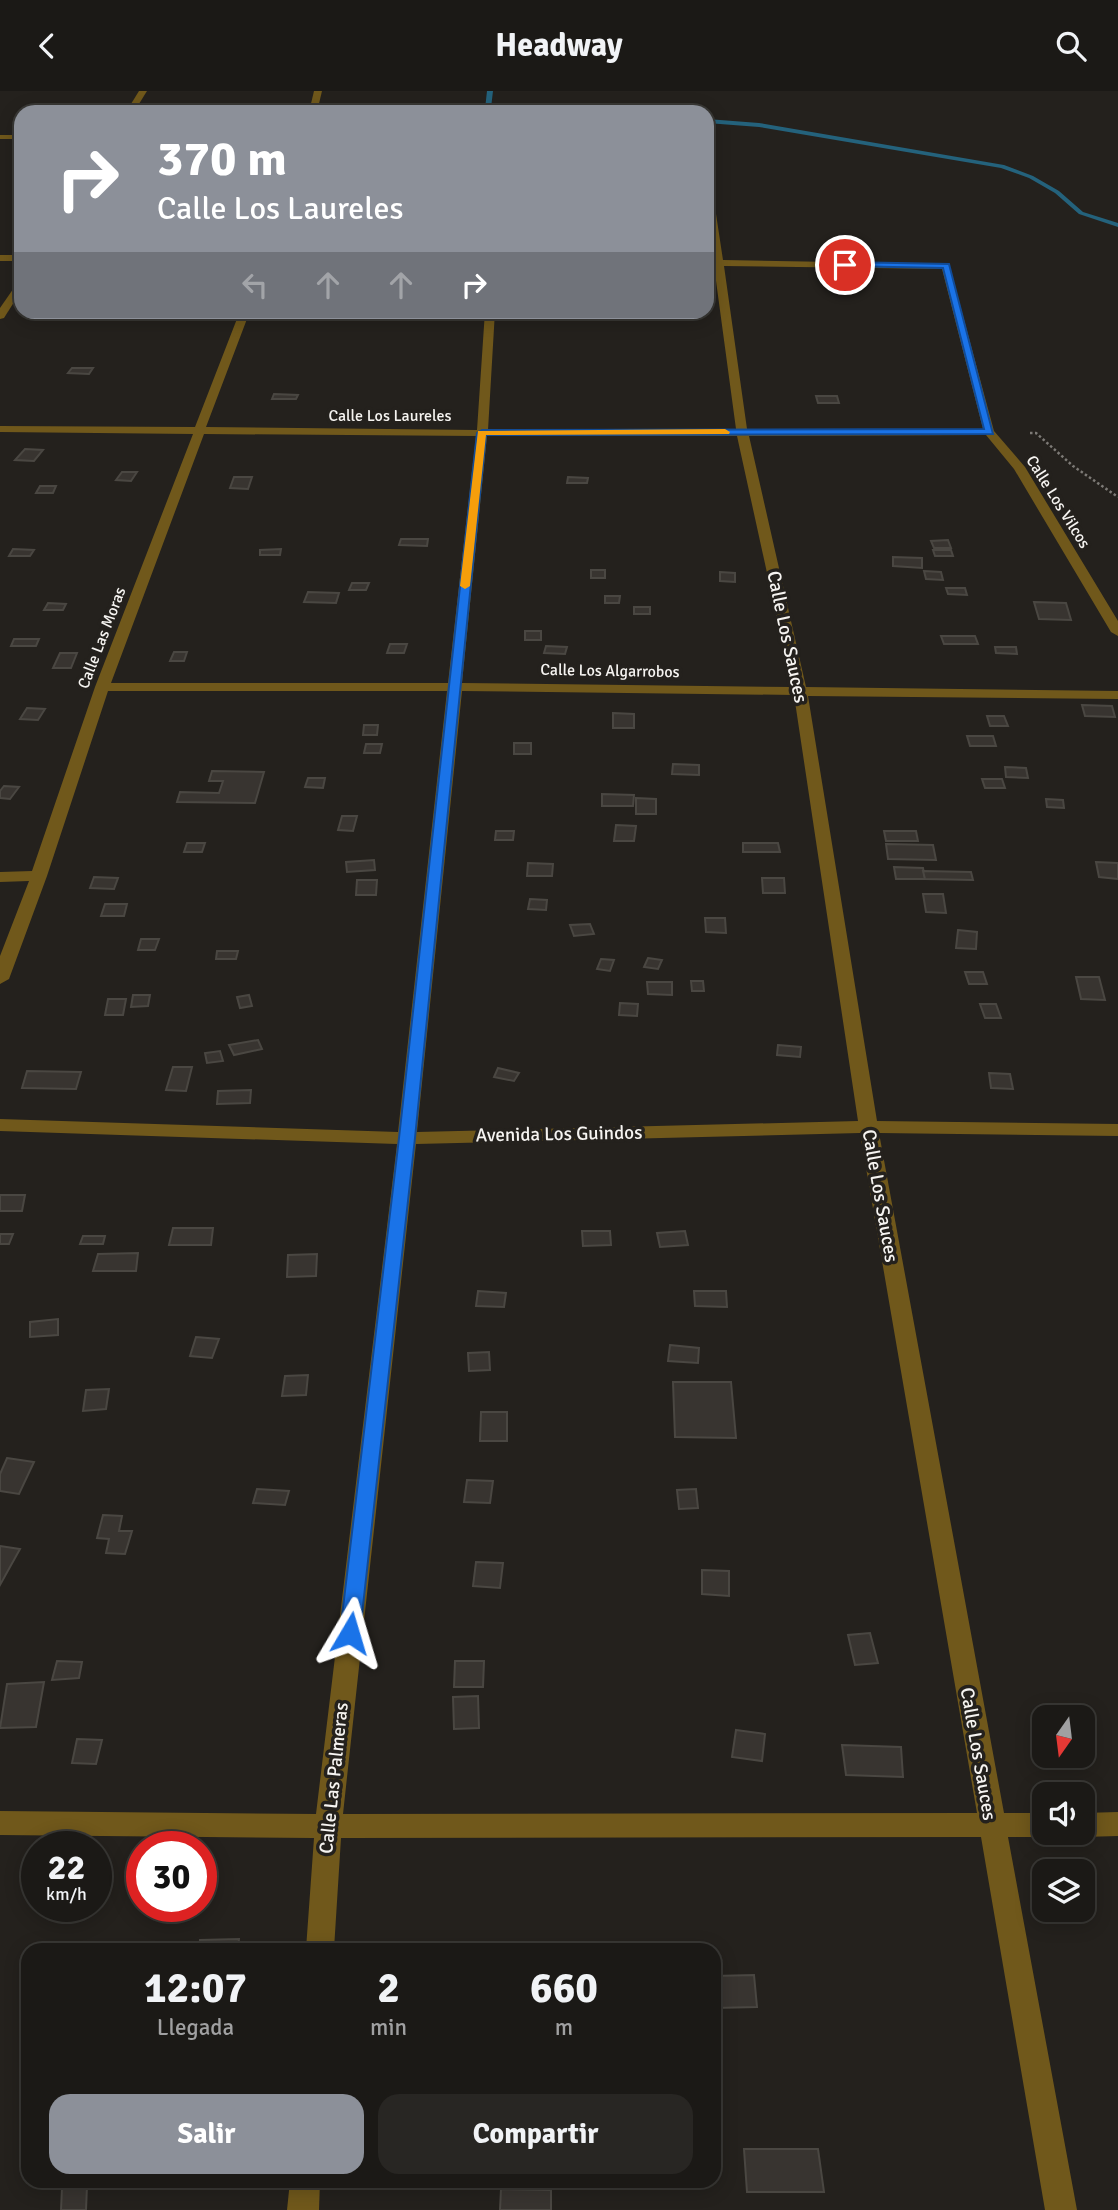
<!DOCTYPE html>
<html lang="es">
<style>
:root{--surface:#1b1916;--page:#282623;--text:#f1f3f6;--muted:#a0a0a1;--line:#393835;--accent:#8c9099}
body{margin:0;font-family:Signika,sans-serif;background:var(--page);color:var(--text);height:100vh;display:flex;flex-direction:column;font-size:26px;white-space:nowrap}
*{box-sizing:border-box;margin:0}
p{font-size:23px;color:var(--muted)}
.icon{flex:none;width:38px;height:38px;fill:none;stroke:currentColor;stroke-width:2;stroke-linecap:round;stroke-linejoin:round}
.map{position:relative;flex:1;overflow:hidden}
.panel{position:absolute;left:21px;top:1852px;width:700px;height:245px;display:flex;flex-direction:column;background:var(--surface);border-radius:21px;box-shadow:0 4px 18px #0003,0 0 0 2px var(--line)}
.panel>*{flex:none}
.guide{position:absolute;left:14px;top:14px;width:700px;height:214px;border-radius:21px;box-shadow:0 4px 18px #0003,0 0 0 2px var(--line);background:#8c9099;color:#fff;overflow:hidden}
.needle{width:46px;rotate:194deg}
.tools{position:absolute;left:1032px;top:1614px;display:grid;gap:14px}
.tools a{display:grid;place-items:center;width:63px;height:63px;border-radius:14px;background:var(--surface);box-shadow:0 4px 18px #0003,0 0 0 2px var(--line);font-size:35px}
.speed{position:absolute;left:21px;top:1740px;display:flex;gap:14px;font-size:35px;font-weight:700;text-align:center}
.speed>*{display:grid;place-content:center;width:91px;height:91px;border-radius:50%;background:var(--surface);box-shadow:0 4px 18px #0003,0 0 0 2px var(--line);line-height:1}
.speed small{font-size:18px;font-weight:400}
.speed .limit{border:10px solid #d22;background:#fff;color:#111}
.pin{position:absolute;display:grid;place-items:center;width:60px;height:60px;color:#fff;margin:-30px;border:4px solid #fff;border-radius:50%;box-shadow:0 2px 7px #0007}
.me{position:absolute;width:77px;margin:-38px;rotate:7deg;stroke-linejoin:round;filter:drop-shadow(0 0 5px #0008)}
.turn{display:flex;align-items:center;gap:24px;height:147px;padding:0 28px;font-size:32px}
.turn .icon{width:91px;height:91px;stroke-width:2.5}
.turn b{display:block;font-size:49px;line-height:60px}
.lanes{display:flex;align-items:center;height:66px;padding:0 28px;background:#0003;justify-content:center;gap:35px;direction:ltr}
.lanes .off{opacity:.35}
.eta{display:flex;justify-content:space-evenly;align-items:center;height:119px;text-align:center}
.eta b{font-size:42px;font-weight:800;line-height:49px}
.button{display:flex;gap:14px;margin-top:auto;padding:14px 28px}
.button a{flex:1;height:80px;border-radius:21px;background:var(--accent);color:#fff;font-size:28px;font-weight:800;line-height:80px;text-align:center}
.button a+a{background:var(--page);color:var(--text)}
header{display:flex;justify-content:space-between;align-items:center;height:91px;padding:0 28px;background:var(--surface);font-size:32px;font-weight:800}
.map>svg:first-child{display:block}
</style>
<header><svg class="icon" aria-label="back" viewBox="0 0 24 24"><path d="M15 5l-7 7 7 7"/></svg>Headway<svg class="icon" aria-label="search" viewBox="0 0 24 24"><circle cx="10" cy="10" r="6"/><path d="M15 15l6 6"/></svg></header>
<div class="map">
<svg width="1118" height="2119" viewBox="0 0 1118 2119">
<rect width="100%" height="100%" fill="#24211d"/>
<g fill="none" stroke-linecap="round" stroke-linejoin="round">
<g fill="#24627c" fill-rule="evenodd">
<polygon points="487,0 493,0 491,17 498,21 485,18"/>
<polygon points="707,28 759,32 1004,74 1033,85 1059,100 1083,121 1118,132 1118,136 1079,123 1055,102 1029,87 1001,77 759,36 707,32"/>
</g>
</g>
<g fill="#383430" stroke="#4a4742" stroke-width="2">
<polygon points="72,277 93,277 89,283 68,282"/>
<polygon points="274,303 298,304 296,308 272,308"/>
<polygon points="816,305 837,305 839,312 818,312"/>
<polygon points="25,358 43,359 34,370 15,369"/>
<polygon points="122,381 137,381 131,390 116,389"/>
<polygon points="234,386 252,386 248,398 230,397"/>
<polygon points="568,386 588,387 587,392 567,392"/>
<polygon points="40,395 56,395 53,402 36,402"/>
<polygon points="401,448 428,448 427,455 399,454"/>
<polygon points="948,449 951,457 934,457 931,450"/>
<polygon points="13,458 34,459 30,465 9,465"/>
<polygon points="281,458 280,464 260,464 260,459"/>
<polygon points="933,459 951,459 953,465 935,465"/>
<polygon points="893,466 922,467 922,477 893,475"/>
<rect x="591" y="479" width="14" height="8"/>
<polygon points="924,480 941,481 943,489 926,488"/>
<polygon points="720,481 735,482 735,491 720,490"/>
<polygon points="352,492 369,492 366,499 349,499"/>
<polygon points="946,497 965,497 967,504 948,503"/>
<polygon points="308,501 339,502 336,512 304,511"/>
<polygon points="605,505 620,505 619,512 605,512"/>
<polygon points="1034,511 1066,512 1071,529 1039,528"/>
<polygon points="48,512 66,513 63,519 44,519"/>
<rect x="634" y="516" width="16" height="7"/>
<rect x="525" y="540" width="16" height="9"/>
<polygon points="941,545 975,545 978,553 944,553"/>
<polygon points="14,548 39,548 36,555 11,555"/>
<polygon points="390,553 407,553 404,562 387,562"/>
<polygon points="546,555 567,556 565,563 544,562"/>
<polygon points="995,556 1016,556 1017,563 996,562"/>
<polygon points="174,561 187,561 184,570 170,570"/>
<polygon points="60,562 77,562 71,577 53,577"/>
<polygon points="1082,614 1112,615 1115,626 1085,625"/>
<polygon points="27,617 45,618 38,629 20,628"/>
<polygon points="613,622 634,623 634,637 613,637"/>
<polygon points="987,625 1004,625 1008,635 990,635"/>
<polygon points="364,634 378,634 377,644 363,644"/>
<polygon points="967,645 993,645 996,655 970,655"/>
<rect x="514" y="652" width="17" height="11"/>
<polygon points="366,653 382,653 380,662 364,662"/>
<polygon points="673,673 699,674 699,684 672,683"/>
<polygon points="1005,676 1026,677 1028,687 1006,686"/>
<polygon points="212,680 264,681 255,712 177,711 180,701 219,702 223,690 209,690"/>
<polygon points="308,687 325,687 323,697 305,696"/>
<polygon points="982,688 1002,688 1005,697 985,697"/>
<polygon points="4,695 19,696 10,708 0,707 0,700"/>
<polygon points="602,703 634,704 633,715 602,715"/>
<polygon points="636,707 656,708 656,723 636,723"/>
<polygon points="1046,708 1063,709 1064,717 1047,716"/>
<polygon points="342,725 357,725 353,740 338,739"/>
<polygon points="616,734 636,735 634,750 614,750"/>
<polygon points="496,740 514,740 513,749 495,749"/>
<polygon points="884,740 916,740 918,750 886,750"/>
<polygon points="187,752 205,752 202,761 184,761"/>
<polygon points="743,752 778,752 780,761 743,761"/>
<polygon points="886,753 933,754 936,769 888,768"/>
<polygon points="374,769 375,779 347,781 346,771"/>
<polygon points="1096,771 1118,772 1118,788 1099,786"/>
<polygon points="528,772 553,773 552,785 527,785"/>
<polygon points="894,776 923,777 925,788 896,788"/>
<polygon points="923,780 971,781 973,789 925,788"/>
<polygon points="94,786 118,787 114,798 90,797"/>
<polygon points="762,787 784,787 785,802 763,802"/>
<polygon points="357,789 377,789 376,804 356,804"/>
<polygon points="923,803 943,803 946,822 926,821"/>
<polygon points="530,808 547,809 546,819 528,818"/>
<polygon points="105,813 127,813 124,825 101,825"/>
<polygon points="705,827 725,827 726,842 706,841"/>
<polygon points="590,833 594,843 574,845 570,834"/>
<polygon points="958,839 977,841 976,858 956,857"/>
<polygon points="141,848 159,848 155,859 138,859"/>
<polygon points="217,860 238,860 236,868 216,868"/>
<polygon points="648,867 662,869 658,878 644,876"/>
<polygon points="601,868 614,869 610,880 597,878"/>
<polygon points="965,881 983,881 987,893 969,893"/>
<polygon points="1076,886 1099,886 1105,909 1081,908"/>
<polygon points="691,890 703,890 704,900 692,900"/>
<polygon points="647,891 672,891 672,904 648,903"/>
<polygon points="133,904 150,904 148,915 131,916"/>
<polygon points="249,904 252,915 240,917 237,906"/>
<polygon points="108,908 126,908 123,924 105,924"/>
<polygon points="620,912 638,913 637,925 619,924"/>
<polygon points="980,913 996,913 1001,927 985,927"/>
<polygon points="258,949 262,958 234,964 229,954"/>
<polygon points="778,954 801,956 800,966 777,964"/>
<polygon points="220,960 223,970 207,972 205,962"/>
<polygon points="173,976 192,976 186,1000 166,999"/>
<polygon points="498,977 519,982 514,990 494,986"/>
<polygon points="27,980 81,981 76,998 22,997"/>
<polygon points="989,982 1010,983 1013,998 991,997"/>
<polygon points="251,999 250,1012 217,1013 218,1000"/>
<polygon points="0,1104 25,1104 22,1120 0,1120"/>
<polygon points="173,1137 213,1137 211,1154 169,1154"/>
<polygon points="582,1140 610,1140 611,1154 583,1155"/>
<polygon points="685,1140 688,1154 660,1156 657,1142"/>
<polygon points="0,1143 13,1143 9,1153 0,1153"/>
<polygon points="83,1145 105,1145 103,1153 80,1153"/>
<polygon points="138,1162 136,1180 93,1180 98,1163"/>
<polygon points="317,1163 316,1185 287,1186 288,1164"/>
<polygon points="478,1200 506,1202 504,1216 476,1215"/>
<polygon points="694,1200 726,1200 727,1216 695,1215"/>
<polygon points="58,1228 58,1244 30,1246 30,1231"/>
<polygon points="196,1246 219,1248 212,1267 190,1265"/>
<polygon points="670,1254 699,1257 698,1272 668,1270"/>
<polygon points="489,1261 490,1279 469,1280 468,1262"/>
<polygon points="308,1284 306,1304 282,1305 285,1285"/>
<polygon points="673,1291 731,1291 736,1347 675,1346"/>
<polygon points="109,1298 106,1318 83,1320 86,1299"/>
<polygon points="481,1321 507,1321 507,1350 480,1350"/>
<polygon points="7,1367 34,1371 19,1403 0,1400 0,1383"/>
<polygon points="467,1389 493,1390 490,1412 464,1411"/>
<polygon points="257,1398 289,1400 285,1414 253,1412"/>
<polygon points="696,1398 698,1417 679,1418 677,1399"/>
<polygon points="103,1424 122,1425 119,1440 132,1440 125,1463 106,1462 109,1448 97,1447"/>
<polygon points="0,1455 20,1458 0,1494"/>
<polygon points="476,1471 503,1472 500,1497 473,1495"/>
<polygon points="702,1479 729,1480 729,1505 702,1503"/>
<polygon points="870,1542 878,1572 855,1574 848,1544"/>
<polygon points="57,1570 82,1571 79,1587 52,1589"/>
<polygon points="455,1570 484,1570 483,1596 454,1596"/>
<polygon points="44,1591 36,1636 0,1637 7,1593"/>
<polygon points="478,1605 479,1637 454,1638 453,1606"/>
<polygon points="736,1639 765,1643 762,1670 732,1666"/>
<polygon points="77,1648 102,1649 96,1673 72,1672"/>
<polygon points="842,1654 901,1656 903,1686 846,1684"/>
<polygon points="239,1848 238,1858 199,1858 200,1849"/>
<polygon points="754,1884 757,1916 714,1917 714,1885"/>
<polygon points="744,2058 818,2058 824,2101 747,2101"/>
<polygon points="87,2095 86,2119 61,2119 62,2097"/>
<polygon points="501,2098 551,2099 551,2119 500,2119"/>
</g>
<g fill="none" stroke-linecap="round" stroke-linejoin="round">
<polyline stroke="#7d7a76" stroke-width="2.5" stroke-dasharray="2.5 2.5" stroke-linecap="butt" points="1030,342 1036,342 1073,375 1118,406"/>
<g fill="#70581b" fill-rule="evenodd">
<polygon points="139,0 147,0 134,21 126,21"/>
<polygon points="314,0 322,0 317,21 309,21"/>
<rect x="0" y="44" width="21" height="4"/>
<path d="M 707,87 L 711,90 L 723,169 L 949,173 L 994,340 L 1025,376 L 1118,530 L 1118,545 L 1111,541 L 1014,378 L 986,344 L 749,345 L 806,596 L 1118,600 L 1118,608 L 808,605 L 877,1030 L 1118,1033 L 1118,1045 L 879,1042 L 1004,1722 L 1045,1722 L 1045,1741 L 1055,1741 L 1045,1746 L 1008,1746 L 1077,2119 L 1045,2119 L 981,1746 L 341,1747 L 334,1858 L 306,1858 L 314,1747 L 0,1744 L 0,1720 L 316,1723 L 397,1053 L 0,1040 L 0,1028 L 398,1041 L 447,600 L 108,600 L 47,785 L 9,888 L 0,893 L 0,865 L 29,790 L 0,791 L 0,781 L 32,780 L 95,596 L 193,343 L 0,341 L 0,335 L 195,336 L 240,220 L 250,220 L 206,336 L 477,339 L 485,220 L 495,220 L 488,339 L 736,338 L 714,175 L 707,175 L 707,169 L 713,169 L 707,122 ZM 724,175 L 942,178 L 983,338 L 747,338 ZM 204,343 L 476,345 L 448,592 L 111,592 ZM 487,345 L 737,345 L 792,596 L 462,592 ZM 462,600 L 794,604 L 858,1030 L 417,1041 ZM 860,1042 L 977,1722 L 343,1723 L 416,1053 Z"/>
<rect x="0" y="164" width="21" height="6"/>
<polygon points="21,190 21,200 4,227 0,228 0,217 18,191"/>
<polygon points="1118,1721 1118,1745 1083,1746 1073,1741 1083,1741 1083,1722"/>
<polygon points="290,2090 320,2090 319,2119 287,2119"/>
</g>
</g>
<polygon fill="#1a73e8" stroke="#114b97" stroke-width="2" points="845,171 949,173 993,343 486,344 415,1047 360,1542 357,1548 350,1551 343,1548 340,1542 399,1047 477,342 482,339 984,338 943,177 842,175"/>
<polygon fill="#f59e0b" points="725,338 730,341 729,343 486,344 470,495 465,498 460,495 478,340"/>
<g text-anchor="middle" dominant-baseline="central" stroke-width="7" stroke-linejoin="round" paint-order="stroke">
<g font-size="16" fill="#f6f4f1" stroke="#24211d">
<text x="390" y="325">Calle Los Laureles</text>
<text transform="translate(1058 411) rotate(58)">Calle Los Vilcos</text>
<text transform="translate(102 547) rotate(-69)">Calle Las Moras</text>
<text transform="translate(610 580) rotate(1)">Calle Los Algarrobos</text>
</g>
<g font-size="19" fill="#f6f4f1" stroke="#24211d">
<text transform="translate(787 546) rotate(78)">Calle Los Sauces</text>
<text transform="translate(559 1043) rotate(-1)">Avenida Los Guindos</text>
<text transform="translate(880 1105) rotate(80)">Calle Los Sauces</text>
<text transform="translate(978 1663) rotate(80)">Calle Los Sauces</text>
<text transform="translate(334 1687) rotate(-84)">Calle Las Palmeras</text>
</g>
</g>
</svg>
<div class="tools">
<a><svg class="needle" viewBox="-14 -14 28 28"><path d="M0-13l5 13h-10z" fill="#e53935"/><path d="M0 13l5-13h-10z" fill="#a0a0a1"/></svg></a>
<a><svg class="icon" aria-label="sound" viewBox="0 0 24 24"><path d="M4 9h4l5-4v14l-5-4H4zM17 9q2 3 0 6"/></svg></a>
<a><svg class="icon" aria-label="layers" viewBox="0 0 24 24"><path d="M12 4l9 5-9 5-9-5zM3 14l9 5 9-5"/></svg></a>
</div>
<div class="speed"><div>22<small>km/h</small></div><div class="limit">30</div></div>
<div class="pin" style="left:845px;top:174px;background:#d93025"><svg class="icon" aria-label="arrive" viewBox="0 0 24 24"><path d="M6 21V4h12l-3 4 3 4H6"/></svg></div>
<svg class="me" style="left:350px;top:1542px" viewBox="-20 -20 40 40"><path d="M0-17L14 15 0 8-14 15z" fill="#1a73e8" stroke="#fff" stroke-width="4"/></svg>
<div class="guide">
<div class="turn"><svg class="icon" aria-label="right" viewBox="0 0 24 24"><path d="M7 20v-9h11M14 6l5 5-5 5"/></svg><div><b>370 m</b>Calle Los Laureles</div></div>
<div class="lanes"><svg class="icon off" aria-label="left" viewBox="0 0 24 24"><path d="M17 20v-9H6M10 6l-5 5 5 5"/></svg><svg class="icon off" aria-label="ahead" viewBox="0 0 24 24"><path d="M12 20V5M6 11l6-6 6 6"/></svg><svg class="icon off" aria-label="ahead" viewBox="0 0 24 24"><path d="M12 20V5M6 11l6-6 6 6"/></svg><svg class="icon" aria-label="right" viewBox="0 0 24 24"><path d="M7 20v-9h11M14 6l5 5-5 5"/></svg></div>
</div>
<section class="panel">
<div class="eta">
<div><b>12:07</b><p>Llegada</p></div>
<div><b>2</b><p>min</p></div>
<div><b>660</b><p>m</p></div>
</div>
<div class="button"><a>Salir</a><a>Compartir</a></div>
</section>
</div>
